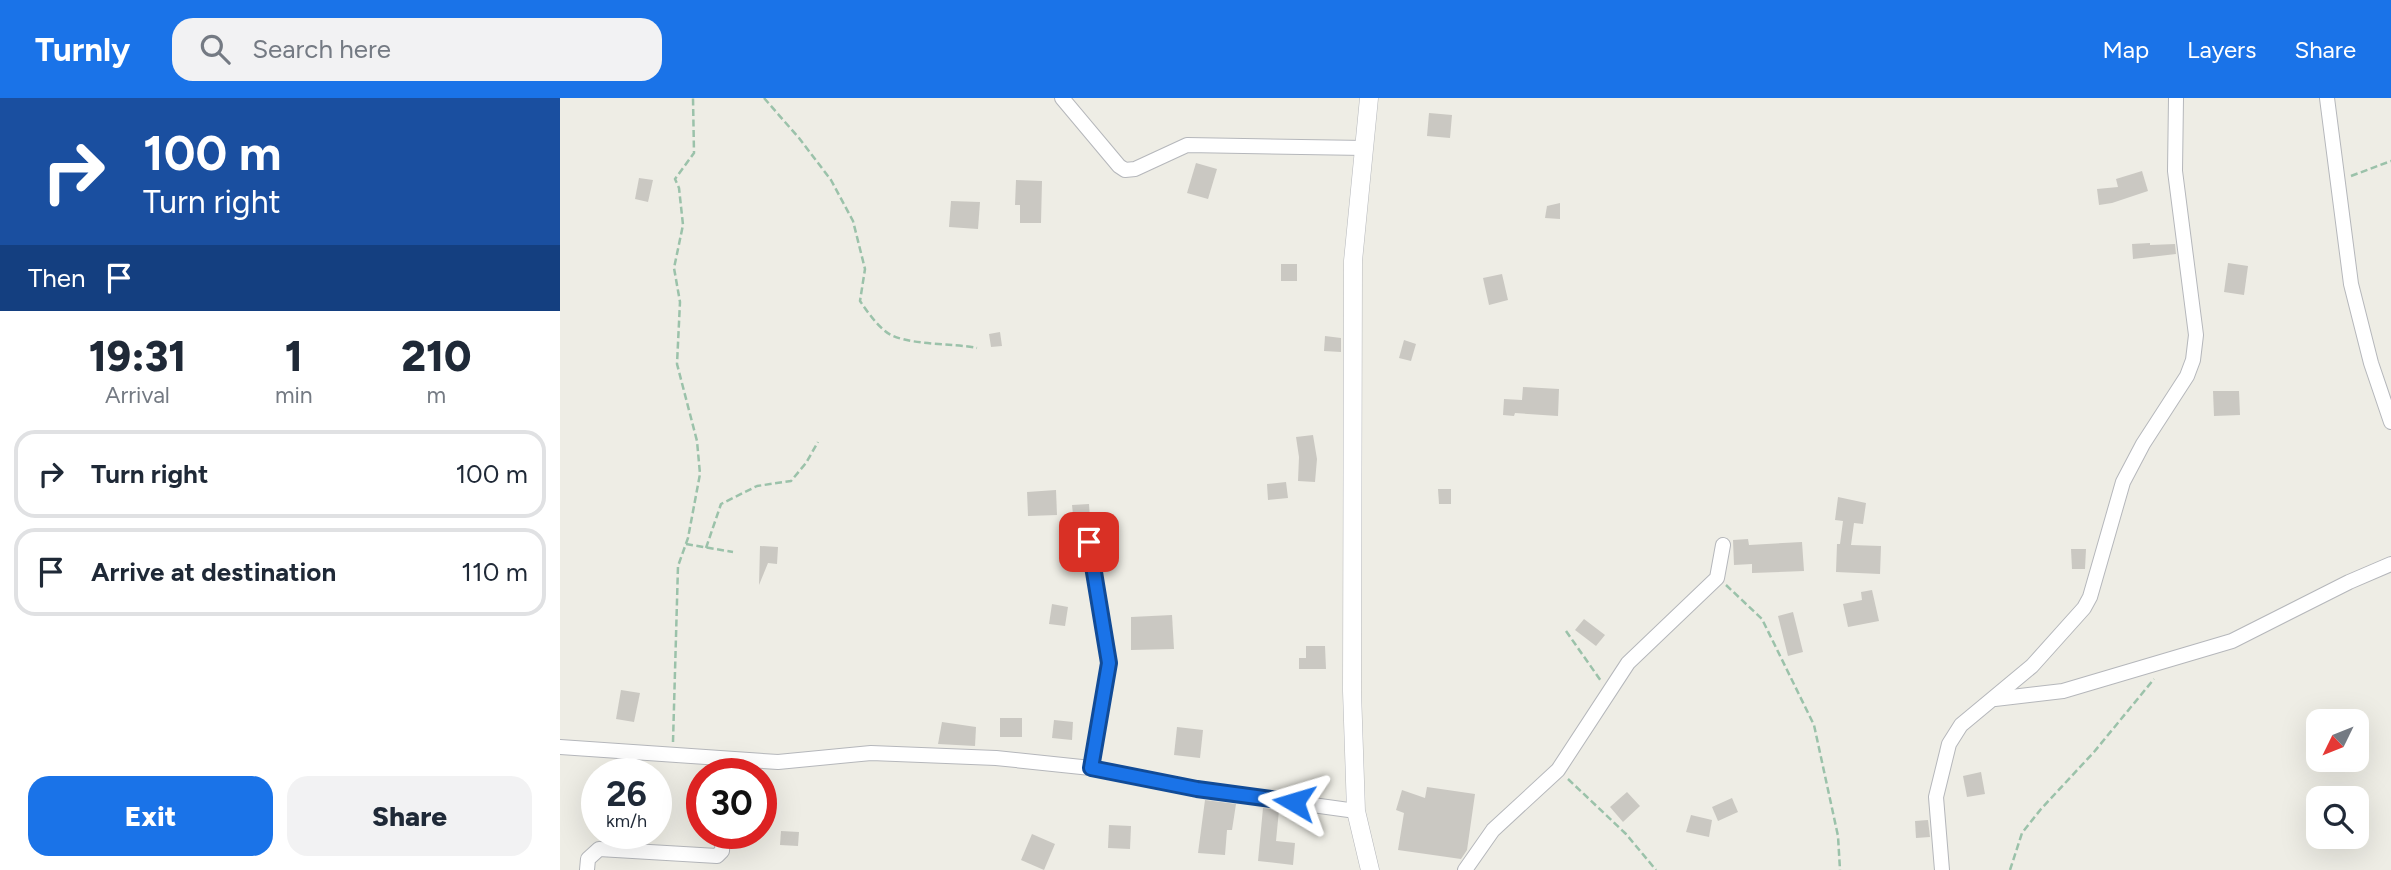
<!DOCTYPE html>
<style>
:root{--surface:#fff;--page:#f2f2f3;--text:#1f2937;--muted:#747a83;--line:#e0e1e3;--accent:#1a73e8}
body{margin:0;font-family:Figtree,sans-serif;background:var(--page);color:var(--text);height:100vh;display:flex;flex-direction:column;font-size:26px;white-space:nowrap}
*{box-sizing:border-box;margin:0}
p{font-size:23px;color:var(--muted)}
.icon{flex:none;width:38px;height:38px;fill:none;stroke:currentColor;stroke-width:2;stroke-linecap:round;stroke-linejoin:round}
.map{position:relative;flex:1;overflow:hidden}
.side{display:flex;flex-direction:column;background:var(--surface);width:560px}
.side>*{flex:none}
.hud{background:#1a4fa0;color:#fff;overflow:hidden}
.needle{width:46px;rotate:227deg}
.tools{position:absolute;left:1746px;top:611px;display:grid;gap:14px}
.tools a{display:grid;place-items:center;width:63px;height:63px;border-radius:14px;background:var(--surface);box-shadow:0 7px 28px #0002;font-size:35px}
.speed{position:absolute;left:21px;top:660px;display:flex;gap:14px;font-size:35px;font-weight:700;text-align:center}
.speed>*{display:grid;place-content:center;width:91px;height:91px;border-radius:50%;background:var(--surface);box-shadow:0 7px 28px #0002;line-height:1}
.speed small{font-size:18px;font-weight:400}
.speed .limit{border:10px solid #d22;background:#fff;color:#111}
.pin{position:absolute;display:grid;place-items:center;width:60px;height:60px;color:#fff;margin:-30px;border-radius:14px;box-shadow:0 4px 10px #0006}
.me{position:absolute;width:77px;margin:-38px;rotate:277deg;stroke-linejoin:round;filter:drop-shadow(0 0 5px #0008)}
.turn{display:flex;align-items:center;gap:24px;height:147px;padding:0 28px;font-size:32px}
.turn .icon{width:91px;height:91px;stroke-width:2.5}
.turn b{display:block;font-size:49px;line-height:60px}
.then{display:flex;align-items:center;height:66px;padding:0 28px;background:#0003;gap:14px;font-size:26px}
.eta{display:flex;justify-content:space-evenly;align-items:center;height:119px;text-align:center}
.eta b{font-size:42px;font-weight:800;line-height:49px}
.primary-button{display:flex;gap:14px;margin-top:auto;padding:14px 28px}
.primary-button a{flex:1;height:80px;border-radius:21px;background:var(--accent);color:#fff;font-size:28px;font-weight:800;line-height:80px;text-align:center}
.primary-button a+a{background:var(--page);color:var(--text)}
ul{padding:0;list-style:none}
li{display:flex;align-items:center;gap:21px;height:88px;margin:0 14px 10px;padding:0 14px;border:4px solid var(--line);border-radius:21px}
li div{flex:1}
li b{display:block;font-size:26px}
li em{font-style:normal}
header{display:flex;align-items:center;gap:42px;box-sizing:border-box;height:98px;padding:0 35px;background:var(--accent);color:#fff}
header strong{font-size:33px}
nav{display:flex;gap:38px;margin-inline-start:auto;font-size:24px}
.search{width:490px;height:63px;background:var(--page);display:flex;align-items:center;gap:18px;box-sizing:border-box;padding:0 24px;border-radius:21px;color:var(--muted);font-size:26px}
main{display:flex;flex:1;min-height:0}
.map>svg:first-child{display:block}
</style>
<header>
<strong>Turnly</strong>
<div class="search"><svg class="icon" aria-label="search" viewBox="0 0 24 24"><circle cx="10" cy="10" r="6"/><path d="M15 15l6 6"/></svg>Search here</div>
<nav><a>Map</a><a>Layers</a><a>Share</a></nav>
</header>
<main>
<section class="side">
<div class="hud">
<div class="turn"><svg class="icon" aria-label="right" viewBox="0 0 24 24"><path d="M7 20v-9h11M14 6l5 5-5 5"/></svg><div><b>100 m</b>Turn right</div></div>
<div class="then">Then<svg class="icon" aria-label="arrive" viewBox="0 0 24 24"><path d="M6 21V4h12l-3 4 3 4H6"/></svg></div>
</div>
<div class="eta">
<div><b>19:31</b><p>Arrival</p></div>
<div><b>1</b><p>min</p></div>
<div><b>210</b><p>m</p></div>
</div>
<ul>
<li><svg class="icon" aria-label="right" viewBox="0 0 24 24"><path d="M7 20v-9h11M14 6l5 5-5 5"/></svg><div><b>Turn right</b></div><em>100 m</em></li>
<li><svg class="icon" aria-label="arrive" viewBox="0 0 24 24"><path d="M6 21V4h12l-3 4 3 4H6"/></svg><div><b>Arrive at destination</b></div><em>110 m</em></li>
</ul>
<div class="primary-button"><a>Exit</a><a>Share</a></div>
</section>
<div class="map">
<svg width="1831" height="772" viewBox="0 0 1831 772">
<rect width="100%" height="100%" fill="#eeede5"/>
<g fill="#cac8c2">
<polygon points="869,15 892,17 890,40 867,38"/>
<polygon points="636,65 657,71 648,101 627,95"/>
<polygon points="1582,73 1588,93 1552,105 1539,107 1537,91 1558,89 1556,81"/>
<polygon points="79,80 93,82 88,104 75,101"/>
<polygon points="456,82 482,83 481,125 460,125 460,107 455,107"/>
<polygon points="391,103 420,104 418,131 389,129"/>
<polygon points="1000,105 1000,121 985,120 987,108"/>
<polygon points="1590,145 1590,147 1615,146 1616,156 1573,161 1572,146"/>
<polygon points="1668,165 1688,168 1684,197 1664,194"/>
<rect x="721" y="166" width="16" height="17"/>
<polygon points="942,176 948,202 929,207 923,180"/>
<polygon points="440,234 442,248 431,249 429,236"/>
<polygon points="765,238 781,240 781,254 764,253"/>
<polygon points="844,242 856,246 851,263 839,260"/>
<polygon points="963,289 999,291 998,318 955,315 954,318 943,317 944,301 962,302"/>
<polygon points="1653,293 1679,293 1680,317 1654,318"/>
<polygon points="753,337 757,361 755,384 738,383 739,359 736,339"/>
<polygon points="726,384 728,400 708,402 707,386"/>
<polygon points="878,391 891,391 891,406 879,406"/>
<polygon points="496,392 497,417 468,418 467,394"/>
<polygon points="1278,399 1306,405 1303,426 1294,425 1291,447 1321,448 1320,476 1276,474 1277,446 1280,446 1283,423 1275,422"/>
<polygon points="529,406 531,435 515,436 512,407"/>
<polygon points="1188,441 1189,447 1242,444 1244,473 1192,475 1192,466 1174,467 1173,442"/>
<polygon points="200,448 218,449 217,466 208,465 199,487"/>
<polygon points="1511,451 1526,451 1525,471 1512,471"/>
<polygon points="1312,492 1319,523 1288,529 1283,506 1302,502 1301,494"/>
<polygon points="492,506 508,509 505,528 489,526"/>
<polygon points="1233,514 1243,554 1228,558 1218,518"/>
<polygon points="612,517 614,551 571,552 571,519"/>
<polygon points="1024,521 1045,537 1036,548 1015,532"/>
<polygon points="746,548 765,548 766,571 739,571 739,560 746,560"/>
<polygon points="61,592 80,595 74,624 56,621"/>
<rect x="440" y="620" width="22" height="19"/>
<polygon points="494,622 513,624 512,642 492,640"/>
<polygon points="382,624 416,629 415,648 378,646"/>
<polygon points="617,629 643,632 640,660 614,657"/>
<polygon points="1421,674 1425,696 1407,699 1403,678"/>
<polygon points="867,689 915,696 907,752 901,761 838,752 844,715 836,712 842,692 865,700"/>
<polygon points="1067,694 1080,708 1063,724 1050,709"/>
<polygon points="1172,700 1178,714 1158,723 1152,709"/>
<polygon points="645,702 676,706 672,732 667,732 665,757 638,755"/>
<polygon points="703,710 719,712 716,743 735,745 733,767 698,763"/>
<polygon points="1131,717 1152,722 1149,739 1126,734"/>
<polygon points="1368,722 1370,739 1356,740 1355,723"/>
<polygon points="549,727 571,728 570,751 548,750"/>
<polygon points="221,733 239,734 238,748 220,747"/>
<polygon points="472,736 495,746 484,772 461,762"/>
</g>
<g fill="none" stroke-linecap="round" stroke-linejoin="round">
<g stroke="#b5b7bb" stroke-width="16">
<g id="minor">
<polyline points="502,0 559,68 565,72 575,71 627,47 805,50"/>
<polyline points="1767,0 1791,186 1811,265 1831,324"/>
<polyline points="529,445 549,565 531,670"/>
<polyline points="1435,601 1503,593 1672,543 1789,484 1831,466"/>
<polyline points="0,649 218,664 311,655 436,660 531,670 637,691 796,713"/>
<polyline points="27,772 28,761 39,751 157,758 162,753 163,735"/>
<polyline points="905,772 933,732 998,672 1068,565 1157,480 1163,447"/>
<polyline points="1382,772 1376,699 1389,646 1401,627 1472,568 1524,510 1530,499 1563,384 1583,346 1627,278 1633,262 1636,237 1615,73 1616,0"/>
</g>
</g>
<g stroke="#b5b7bb" stroke-width="19">
<polyline id="tertiary" points="809,0 793,163 792,593 796,713 810,772"/>
</g>
<g stroke="#9bc2aa" stroke-width="2.5" stroke-dasharray="7 3.5" stroke-linecap="butt">
<path d="M 204,0 L 239,40 L 271,82 L 293,123 L 305,171 L 300,203 C 307,213 315,225 325,233 C 342,248 394,245 417,250"/>
<polyline points="1791,78 1831,63"/>
<polyline points="126,446 173,454"/>
<polyline points="146,450 161,406 197,388 231,383 246,365 258,344"/>
<polyline points="1166,487 1202,521 1254,627 1278,738 1280,772"/>
<polyline points="1006,533 1041,583"/>
<polyline points="113,644 118,468 128,440 140,376 137,343 117,266 120,204 114,170 123,127 119,90 115,81 134,55 133,0"/>
<polyline points="1008,681 1066,736 1096,772"/>
<polyline points="1450,772 1462,735 1481,711 1534,654 1594,581"/>
</g>
<use href="#minor" stroke="#fff" stroke-width="14"/>
<use href="#tertiary" stroke="#fff" stroke-width="18"/>
</g>
<g fill="none" stroke-linecap="round" stroke-linejoin="round">
<g stroke="#114b97" stroke-width="18">
<polyline id="route" points="529,444 549,565 531,670 637,691 734,704"/>
</g>
<use href="#route" stroke="#1a73e8" stroke-width="12"/>
</g>
</svg>
<div class="tools">
<a><svg class="needle" viewBox="-14 -14 28 28"><path d="M0-13l5 13h-10z" fill="#e53935"/><path d="M0 13l5-13h-10z" fill="#747a83"/></svg></a>
<a><svg class="icon" aria-label="search" viewBox="0 0 24 24"><circle cx="10" cy="10" r="6"/><path d="M15 15l6 6"/></svg></a>
</div>
<div class="speed"><div>26<small>km/h</small></div><div class="limit">30</div></div>
<div class="pin" style="left:529px;top:444px;background:#d93025"><svg class="icon" aria-label="arrive" viewBox="0 0 24 24"><path d="M6 21V4h12l-3 4 3 4H6"/></svg></div>
<svg class="me" style="left:734px;top:704px" viewBox="-20 -20 40 40"><path d="M0-17L14 15 0 8-14 15z" fill="#1a73e8" stroke="#fff" stroke-width="4"/></svg>
</div>
</main>
